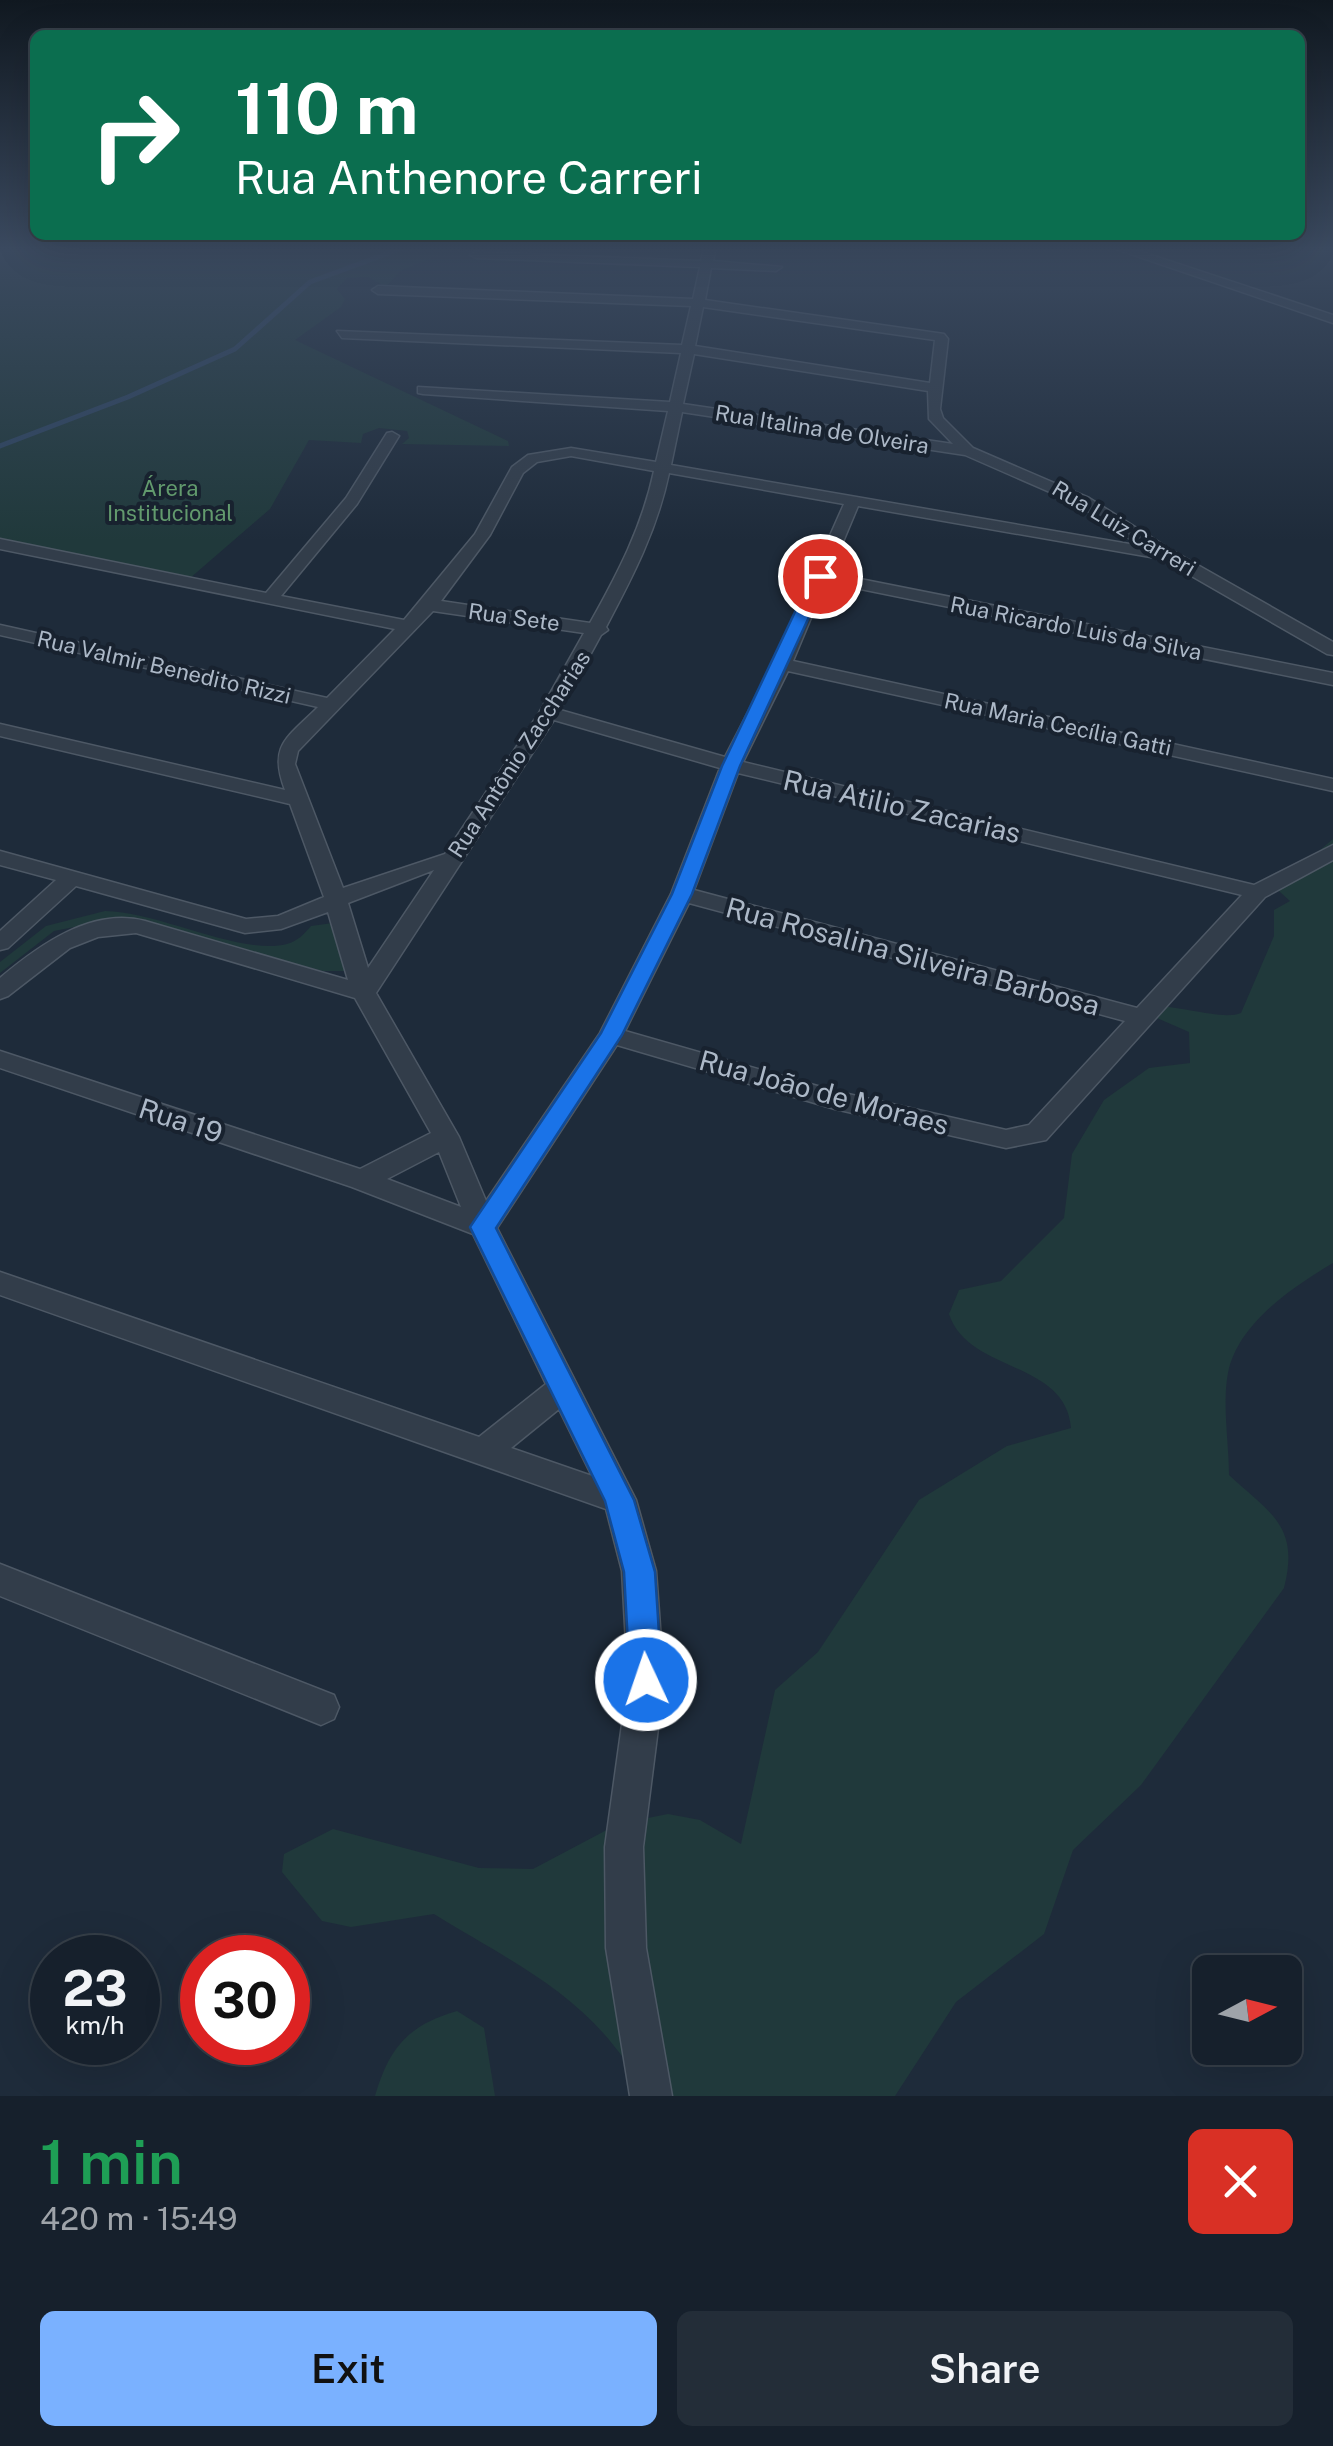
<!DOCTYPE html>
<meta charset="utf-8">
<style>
:root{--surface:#16202c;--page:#232d38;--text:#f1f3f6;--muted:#9ea3a9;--line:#353e48;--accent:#7ab1ff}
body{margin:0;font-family:"Public Sans",sans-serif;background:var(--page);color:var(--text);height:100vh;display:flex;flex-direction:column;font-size:38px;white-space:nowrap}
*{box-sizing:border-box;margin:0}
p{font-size:32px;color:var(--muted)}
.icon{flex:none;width:55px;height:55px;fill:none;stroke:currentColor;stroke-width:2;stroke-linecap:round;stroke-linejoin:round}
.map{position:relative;height:2096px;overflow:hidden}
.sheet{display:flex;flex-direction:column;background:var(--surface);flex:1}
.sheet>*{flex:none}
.top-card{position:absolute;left:30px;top:30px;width:1275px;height:210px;border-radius:15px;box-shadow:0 10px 40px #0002,0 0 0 2px var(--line);background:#0b6e4f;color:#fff;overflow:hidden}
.needle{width:65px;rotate:83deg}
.tools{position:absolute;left:1192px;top:1955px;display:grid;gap:20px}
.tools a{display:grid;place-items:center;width:110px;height:110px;border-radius:15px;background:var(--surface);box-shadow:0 10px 40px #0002,0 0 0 2px var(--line);font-size:50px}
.speed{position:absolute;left:30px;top:1935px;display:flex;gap:20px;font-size:50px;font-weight:700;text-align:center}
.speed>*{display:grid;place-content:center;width:130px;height:130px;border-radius:50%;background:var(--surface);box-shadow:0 10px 40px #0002,0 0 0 2px var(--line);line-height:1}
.speed small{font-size:25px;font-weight:400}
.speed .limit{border:15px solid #d22;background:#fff;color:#111}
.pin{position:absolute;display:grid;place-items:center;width:85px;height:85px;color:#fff;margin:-42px;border:5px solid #fff;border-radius:50%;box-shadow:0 2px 10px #0007}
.me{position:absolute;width:110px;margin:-55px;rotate:357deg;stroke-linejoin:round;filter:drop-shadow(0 0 8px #0008)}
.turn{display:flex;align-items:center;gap:35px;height:210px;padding:0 40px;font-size:45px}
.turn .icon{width:130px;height:130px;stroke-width:2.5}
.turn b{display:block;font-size:70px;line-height:85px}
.round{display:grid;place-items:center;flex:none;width:105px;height:105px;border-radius:15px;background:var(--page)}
.headline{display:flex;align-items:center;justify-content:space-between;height:170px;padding:0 40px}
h1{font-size:60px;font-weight:600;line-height:75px;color:#1e9e55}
.primary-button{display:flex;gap:20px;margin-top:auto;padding:20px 40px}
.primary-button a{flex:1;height:115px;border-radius:15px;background:var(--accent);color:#111;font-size:40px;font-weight:600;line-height:115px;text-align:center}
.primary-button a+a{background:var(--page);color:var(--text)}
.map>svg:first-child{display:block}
</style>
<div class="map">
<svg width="1333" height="2096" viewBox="0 0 1333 2096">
<rect width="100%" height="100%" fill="#1e2b3a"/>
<g fill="#20393b">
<polygon points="0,247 459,247 400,271 386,287 368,277 347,278 337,289 345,299 341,307 295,340 508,441 509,446 402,444 409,438 407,431 379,428 363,434 361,443 309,440 270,509 189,579 0,540"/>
<path d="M 1333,839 L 1333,1263 C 1293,1287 1238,1323 1228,1373 C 1222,1404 1229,1443 1229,1475 C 1270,1513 1300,1526 1284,1588 L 1141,1785 L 1073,1850 L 1044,1934 L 956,2002 L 895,2096 L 647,2096 C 594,1998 525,1970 434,1914 L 351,1927 L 322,1921 L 282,1872 L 284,1854 L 333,1829 L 479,1868 L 533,1869 L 618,1824 L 668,1814 L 700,1820 L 741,1844 L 775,1690 L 818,1652 L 919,1500 L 1007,1446 L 1071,1428 C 1066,1360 968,1373 949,1314 L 959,1290 L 1001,1281 L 1064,1218 L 1072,1154 L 1104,1100 L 1149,1068 L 1190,1063 L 1189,1032 L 1150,1015 L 1147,1006 C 1176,1004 1222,1021 1241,1013 L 1274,936 L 1274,910 L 1290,901 L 1270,883 L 1270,876 L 1313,856 Z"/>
<path d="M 105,911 C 160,912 241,956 287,944 C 298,941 304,934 311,926 L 333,923 L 354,971 L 323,971 L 120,918 L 54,931 L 0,973 L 0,962 L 46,926 Z"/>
<path d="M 457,2011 L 484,2028 L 495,2096 L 375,2096 C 389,2048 408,2025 457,2011 Z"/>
</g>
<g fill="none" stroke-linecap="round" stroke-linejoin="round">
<polyline stroke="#2e4561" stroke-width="5" points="0,446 128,397 235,349 310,282 405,247"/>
<g stroke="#4d5865" stroke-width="3">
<g id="street">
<path d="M 704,247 L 716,247 L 713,261 L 782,267 L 776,271 L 711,268 L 705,300 L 944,334 L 948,339 L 940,409 L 943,418 L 973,448 L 1089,498 L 1173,551 L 1333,642 L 1333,655 L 1327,654 L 1162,559 L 858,506 L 830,573 L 1333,673 L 1333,685 L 826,582 L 793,661 L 1333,779 L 1333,791 L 788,671 L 743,762 L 1254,885 L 1333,845 L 1333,860 L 1265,897 L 1046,1140 L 1006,1148 L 835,1109 L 617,1045 L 497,1228 L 636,1500 L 656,1571 L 664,1681 L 643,1847 L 646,1948 L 672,2096 L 630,2096 L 606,1948 L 605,1847 L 628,1681 L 622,1571 L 606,1509 L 0,1295 L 0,1272 L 479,1437 L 546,1384 L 473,1234 L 352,1187 L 0,1068 L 0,1051 L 360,1169 L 431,1133 L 355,998 L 136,933 L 98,937 L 70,948 L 8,996 L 0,999 L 0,978 C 38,946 91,907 145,921 L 348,980 L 328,912 L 281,929 L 245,933 L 76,886 L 8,948 L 0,950 L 0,931 L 56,880 L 0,865 L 0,851 L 246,919 L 278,916 L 324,897 L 290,804 L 0,736 L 0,724 L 285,790 C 268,745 287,738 318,707 L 0,635 L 0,625 L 327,698 L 395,629 L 0,549 L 0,539 L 266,593 L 346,498 L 387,433 L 392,432 L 399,436 L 357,504 L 281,596 L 404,620 L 475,534 L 512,467 L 528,455 L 571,448 L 656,462 L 668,411 L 423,394 L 418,393 L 418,387 L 670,402 L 681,353 L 342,338 L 337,331 L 682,345 L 691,306 L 378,294 L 372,290 L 378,286 L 693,299 L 700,267 L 476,258 L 470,255 L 476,252 L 701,261 ZM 703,307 L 935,340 L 930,383 L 695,346 ZM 694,354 L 928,391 L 929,419 L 953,444 L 683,404 ZM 682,412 L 965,455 L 1077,504 L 1141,546 L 671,465 ZM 571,456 L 654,471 C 642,527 618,573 590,623 L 441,601 L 490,535 L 523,473 L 537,462 ZM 669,473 L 844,504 L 773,664 L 725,757 L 560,710 L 601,635 L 608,630 L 606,627 C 633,576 657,530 669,473 ZM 433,611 L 584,633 L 539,713 L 445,854 L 343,888 L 295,764 L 298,751 ZM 554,720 L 720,768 L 671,894 L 600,1033 L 486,1201 L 459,1137 L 376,993 ZM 738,773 L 1242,895 L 1137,1008 L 694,890 ZM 434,870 L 368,968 L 348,903 ZM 689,903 L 1125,1021 L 1029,1125 L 1006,1130 L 835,1091 L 625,1031 ZM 439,1152 L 461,1207 L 387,1179 ZM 559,1409 L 592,1476 L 511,1448 Z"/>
<polygon points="1110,247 1127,247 1333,315 1333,323"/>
<polygon points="0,1564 334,1695 339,1707 334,1719 321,1725 0,1596"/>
</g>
</g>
<use href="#street" fill="#323d4a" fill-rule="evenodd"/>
</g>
<linearGradient id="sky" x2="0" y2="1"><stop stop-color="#101820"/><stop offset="0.46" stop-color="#3b4a60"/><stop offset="1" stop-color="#3b4a60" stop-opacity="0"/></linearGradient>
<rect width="1333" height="541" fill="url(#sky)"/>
<polygon fill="#1a73e8" stroke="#114b97" stroke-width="2.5" points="820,572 828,576 740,766 692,894 622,1035 496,1228 634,1500 655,1572 662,1680 658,1692 646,1696 634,1692 630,1680 624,1572 605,1501 470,1227 601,1033 672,894 722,766 812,576"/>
<g text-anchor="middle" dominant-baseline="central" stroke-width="8" stroke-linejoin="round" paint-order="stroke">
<g font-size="22" fill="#acb8c7" stroke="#18222f">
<text transform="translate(822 429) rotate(9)">Rua Italina de Olveira</text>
<text transform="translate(1124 528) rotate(31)">Rua Luiz Carreri</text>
<text transform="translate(514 617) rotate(8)">Rua Sete</text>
<text transform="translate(1076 628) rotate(11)">Rua Ricardo Luis da Silva</text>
<text transform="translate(164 667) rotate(13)">Rua Valmir Benedito Rizzi</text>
<text transform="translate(1058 724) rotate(12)">Rua Maria Cecília Gatti</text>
<text transform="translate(519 754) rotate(-57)">Rua Antônio Zaccharias</text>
</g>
<g font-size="22" fill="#629a6d" stroke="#18222f">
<text x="170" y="488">Árera<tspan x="170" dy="25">Institucional</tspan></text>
</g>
<g font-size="28" fill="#acb8c7" stroke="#18222f">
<text transform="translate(902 806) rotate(13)">Rua Atilio Zacarias</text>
<text transform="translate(913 956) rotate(15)">Rua Rosalina Silveira Barbosa</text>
<text transform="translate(824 1092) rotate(15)">Rua João de Moraes</text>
<text transform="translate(181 1120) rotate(18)">Rua 19</text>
</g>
</g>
</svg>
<div class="tools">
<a><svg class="needle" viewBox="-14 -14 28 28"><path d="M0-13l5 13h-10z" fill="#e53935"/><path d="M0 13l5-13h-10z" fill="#9ea3a9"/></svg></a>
</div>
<div class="speed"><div>23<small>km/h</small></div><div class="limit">30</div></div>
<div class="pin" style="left:820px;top:576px;background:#d93025"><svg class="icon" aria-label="arrive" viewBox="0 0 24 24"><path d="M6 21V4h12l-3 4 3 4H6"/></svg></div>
<svg class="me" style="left:646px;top:1680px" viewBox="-20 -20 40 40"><circle r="17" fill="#1a73e8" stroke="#fff" stroke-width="3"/><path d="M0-11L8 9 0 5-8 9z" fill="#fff"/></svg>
<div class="top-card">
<div class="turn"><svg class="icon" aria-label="right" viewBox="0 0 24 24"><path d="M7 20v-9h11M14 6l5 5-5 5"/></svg><div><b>110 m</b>Rua Anthenore Carreri</div></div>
</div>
</div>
<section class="sheet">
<div class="headline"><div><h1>1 min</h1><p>420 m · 15:49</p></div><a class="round" style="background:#d93025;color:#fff"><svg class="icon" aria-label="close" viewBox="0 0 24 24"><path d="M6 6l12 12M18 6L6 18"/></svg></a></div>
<div class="primary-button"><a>Exit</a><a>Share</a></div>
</section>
